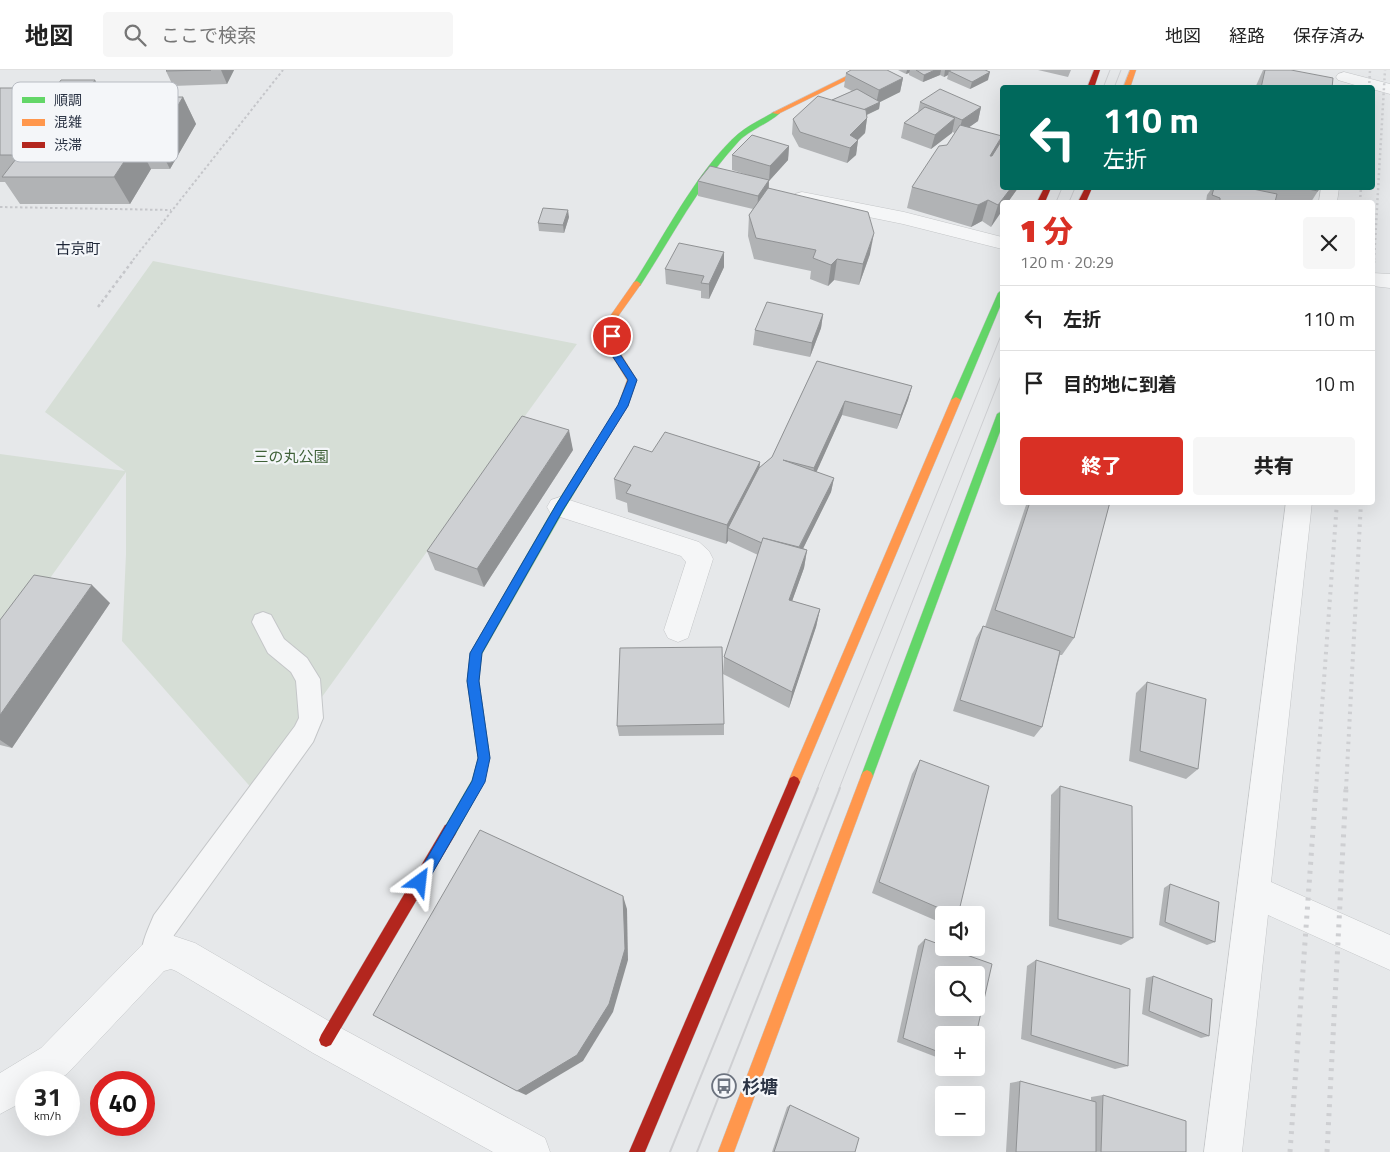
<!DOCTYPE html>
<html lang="ja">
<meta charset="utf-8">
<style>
:root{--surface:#fff;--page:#f6f6f6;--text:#222;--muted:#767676;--line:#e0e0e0;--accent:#d93025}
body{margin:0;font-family:"Titillium Web","Noto Sans JP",sans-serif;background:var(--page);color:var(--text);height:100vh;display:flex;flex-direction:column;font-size:19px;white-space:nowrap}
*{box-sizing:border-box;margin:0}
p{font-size:16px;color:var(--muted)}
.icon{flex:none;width:28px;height:28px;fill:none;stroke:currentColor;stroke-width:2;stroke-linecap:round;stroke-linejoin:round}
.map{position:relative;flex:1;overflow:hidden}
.side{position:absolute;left:1000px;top:130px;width:375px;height:305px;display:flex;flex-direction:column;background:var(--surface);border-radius:5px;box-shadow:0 5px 20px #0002}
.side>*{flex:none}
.guide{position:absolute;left:1000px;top:15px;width:375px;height:105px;border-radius:5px;box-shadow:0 5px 20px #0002;background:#00695c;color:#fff;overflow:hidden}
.controls{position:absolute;left:935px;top:836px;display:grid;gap:10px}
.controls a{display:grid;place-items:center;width:50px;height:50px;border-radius:5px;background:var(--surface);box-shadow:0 5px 20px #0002;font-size:25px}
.speed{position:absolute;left:15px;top:1001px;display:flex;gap:10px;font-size:25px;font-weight:700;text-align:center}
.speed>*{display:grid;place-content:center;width:65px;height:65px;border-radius:50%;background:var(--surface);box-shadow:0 5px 20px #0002;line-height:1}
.speed small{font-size:12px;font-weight:400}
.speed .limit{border:8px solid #d22;background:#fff;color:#111}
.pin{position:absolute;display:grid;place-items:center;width:42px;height:42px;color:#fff;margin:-21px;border:2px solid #fff;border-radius:50%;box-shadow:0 1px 5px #0007}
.me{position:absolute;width:55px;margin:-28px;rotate:30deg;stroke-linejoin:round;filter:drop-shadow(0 0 4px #0008)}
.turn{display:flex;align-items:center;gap:18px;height:105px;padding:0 20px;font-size:22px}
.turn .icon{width:65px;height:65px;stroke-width:2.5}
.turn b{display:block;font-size:35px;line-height:42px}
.round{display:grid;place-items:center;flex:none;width:52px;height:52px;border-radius:5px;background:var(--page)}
.summary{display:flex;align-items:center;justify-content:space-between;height:85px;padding:0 20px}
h1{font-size:30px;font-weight:800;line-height:38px;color:var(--accent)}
.cta{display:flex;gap:10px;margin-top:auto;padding:10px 20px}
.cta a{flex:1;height:58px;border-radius:5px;background:var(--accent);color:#fff;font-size:20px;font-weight:800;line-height:58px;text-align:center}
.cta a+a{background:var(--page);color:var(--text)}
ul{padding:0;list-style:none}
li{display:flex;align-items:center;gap:15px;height:65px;padding:0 20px;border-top:1px solid var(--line)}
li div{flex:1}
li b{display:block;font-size:19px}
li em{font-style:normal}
header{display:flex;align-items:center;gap:30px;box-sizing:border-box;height:70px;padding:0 25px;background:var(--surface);border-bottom:1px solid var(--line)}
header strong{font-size:24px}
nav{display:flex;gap:28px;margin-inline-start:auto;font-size:18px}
.search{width:350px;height:45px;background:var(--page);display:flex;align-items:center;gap:12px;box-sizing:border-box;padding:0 18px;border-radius:5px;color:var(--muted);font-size:19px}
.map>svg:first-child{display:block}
</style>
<header>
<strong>地図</strong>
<div class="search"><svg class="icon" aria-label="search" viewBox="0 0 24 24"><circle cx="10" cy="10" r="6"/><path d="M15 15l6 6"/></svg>ここで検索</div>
<nav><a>地図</a><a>経路</a><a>保存済み</a></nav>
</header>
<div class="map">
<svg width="1390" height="1082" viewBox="0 0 1390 1082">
<rect width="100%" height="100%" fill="#e6e8ea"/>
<polygon fill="#d6ded6" points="153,191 577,274 254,721 122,571 126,484 126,402 0,578 0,384 125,401 45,342"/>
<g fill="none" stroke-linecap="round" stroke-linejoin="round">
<g stroke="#c4c6c8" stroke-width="2">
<path id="lane" d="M 263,542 L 271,545 L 284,569 L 307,588 L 320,609 L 323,648 L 313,672 L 174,865 L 164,897 L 154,901 L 144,897 C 137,880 147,862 154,845 L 295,656 L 299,648 L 296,611 L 291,602 L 268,583 L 252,552 L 255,545 Z"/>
</g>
<g stroke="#c4c6c8" stroke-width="1">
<g id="street">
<polygon points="1344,2 1390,14 1390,24 1372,19 1372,18 1365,18 1338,10 1336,7 1338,4"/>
<polygon points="1321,118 1339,118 1337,132 1319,132"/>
<polygon points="802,122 904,142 1002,167 1002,179 903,154 795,132 793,128 795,124"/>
<polygon points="1372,203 1390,204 1390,218 1372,216"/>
<polygon points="560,427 699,472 709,481 713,489 688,568 678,572 668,568 664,560 686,492 681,486 551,444 547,437 551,430"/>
<polygon points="1286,432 1312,432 1271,812 1390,865 1390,900 1268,845 1242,1082 1204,1082"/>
<polygon points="171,865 195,873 339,957 545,1068 550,1082 493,1082 313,983 176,901 171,899 164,901 67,1004 54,1012 26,1012 26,1030 0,1044 0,1003 41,978 142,875"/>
</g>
</g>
<g stroke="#c4c6c8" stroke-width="1">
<g id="fast">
<path d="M 774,42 L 780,43 C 768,54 751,59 739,71 C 699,114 672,167 640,216 L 634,216 L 633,214 C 663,168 698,99 738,64 C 749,55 762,49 774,42 Z"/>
<polygon points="1002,220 1002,232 961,330 959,332 953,332 951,330 998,223"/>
<polygon points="1002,341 1002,356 873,706 871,710 867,712 863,710 861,706 997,344"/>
<polygon points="594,378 599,382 564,440 482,584 479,611 490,688 482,716 455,765 450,766 445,765 443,760 472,710 478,688 467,611 470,583 556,434 591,379"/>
</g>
</g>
<g stroke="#c4c6c8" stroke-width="1">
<g id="slow">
<polygon points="859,0 867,0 778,44 772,43"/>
<polygon points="1130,0 1136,0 1130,18 1123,18"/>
<polygon points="637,211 641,214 614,252 619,281 637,310 628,336 597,385 594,386 589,382 618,336 627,310 609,281 606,252 634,212"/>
<polygon points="956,327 961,330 800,712 798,716 794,718 790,716 788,712 951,330"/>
<polygon points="867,700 871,702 873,706 734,1082 718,1082 861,706 863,702"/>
</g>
</g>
<g stroke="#c4c6c8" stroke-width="1">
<g id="jam">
<polygon points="1094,0 1100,0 1094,18 1087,18"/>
<polygon points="1044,118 1051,118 1045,132 1037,132"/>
<polygon points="1085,118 1092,118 1086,132 1078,132"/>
<polygon points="794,706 798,708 800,712 645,1082 629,1082 790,708"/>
<polygon points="450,754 455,755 457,760 455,765 331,975 326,977 321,975 319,970 321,965 445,755"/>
</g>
</g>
<g stroke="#c5c6ca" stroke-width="2" stroke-dasharray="2.5 2.5" stroke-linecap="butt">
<polyline points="0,137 171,140"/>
<polyline points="133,190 283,0"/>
</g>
<polyline stroke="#c5c6ca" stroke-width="2.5" stroke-dasharray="3 3" stroke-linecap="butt" points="98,237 134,189"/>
<use href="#lane" fill="#f5f6f7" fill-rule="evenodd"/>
<use href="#street" fill="#f5f6f7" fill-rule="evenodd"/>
<use href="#fast" fill="#63d668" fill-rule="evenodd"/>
<use href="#slow" fill="#ff974d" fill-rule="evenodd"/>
<use href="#jam" fill="#b3261e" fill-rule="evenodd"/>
<g stroke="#cecfd2" stroke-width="1">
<polyline points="1103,18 1110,0"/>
<polyline points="1114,18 1121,0"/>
<polyline points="1056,132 1062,118"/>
<polyline points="1069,132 1075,118"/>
<polyline points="817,719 1002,263"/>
<polyline points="839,719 1002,303"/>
</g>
<g stroke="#cecfd2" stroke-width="2">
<polyline points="670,1082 818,718"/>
<polyline points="697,1082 840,718"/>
</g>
<g stroke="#cecfd2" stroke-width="2.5" stroke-dasharray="2 3" stroke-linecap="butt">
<polyline points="1369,18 1370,0"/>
<polyline points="1360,132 1361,118"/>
<polyline points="1374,190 1385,0"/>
</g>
<polyline stroke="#cecfd2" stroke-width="3" stroke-dasharray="2 4.5" stroke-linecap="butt" points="1372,232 1374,189"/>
<g stroke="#cecfd2" stroke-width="4" stroke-dasharray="2.5 5" stroke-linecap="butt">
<polyline points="1316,719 1337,432"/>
<polyline points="1346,719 1361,432"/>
</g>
<g stroke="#cecfd2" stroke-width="5" stroke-dasharray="3 6" stroke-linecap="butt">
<polyline points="1290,1082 1316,718"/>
<polyline points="1327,1082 1346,718"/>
</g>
</g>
<g fill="#b1b3b5">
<polygon points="167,0 234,0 227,14 173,16 166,1"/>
<polygon points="898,0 985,0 988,10 970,19 947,9 948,5 944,7 940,5 923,12 909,5 909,3 906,4"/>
<polygon points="1038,0 1071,0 1068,7"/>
<polygon points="1263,0 1296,1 1332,18 1255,18"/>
<polygon points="846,3 903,8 900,22 880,32 879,39 867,45 867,48 865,63 858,70 856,85 847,93 799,77 792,64 793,49 832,30 852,21 844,17"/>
<polygon points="95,10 103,25 101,27 183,27 196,54 170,99 151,99 130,134 20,134 5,112 0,112 0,18 43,27 49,27"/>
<polygon points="920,32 981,37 978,51 969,57 1000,74 1002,118 1018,118 1008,132 1002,132 991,157 982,151 971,157 907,138 912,117 947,75 955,63 952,62 931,79 901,68 904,53 918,42"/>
<polygon points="789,76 788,90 769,111 769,118 870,184 859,215 834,210 828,216 810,209 811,201 754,189 748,166 749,145 753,139 698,126 698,111 748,105 732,100 732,85"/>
<polygon points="1212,118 1318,118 1318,121 1311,132 1206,132 1207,125"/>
<polygon points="569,147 564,163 539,161 538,153"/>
<polygon points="724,182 724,197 709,229 701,228 701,221 666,214 665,199"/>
<polygon points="823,244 821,258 810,287 753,275 755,260"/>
<polygon points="817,291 912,316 908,330 897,359 842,345 816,402 834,408 831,422 803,478 807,480 804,498 792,531 820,539 816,557 789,638 723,604 724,587 758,485 728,471 726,474 628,442 627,433 616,429 614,409 652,382 760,392 759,398 772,387"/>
<polygon points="573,380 484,517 435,500 427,481"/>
<polygon points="1027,432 1110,432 1074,568 1062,585 1060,585 1042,657 1034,667 953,641 976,568 983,556 985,557"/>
<polygon points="110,533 12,678 0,675 0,550"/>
<polygon points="1147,612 1198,699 1186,709 1129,691 1136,623"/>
<polygon points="724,654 724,665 619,666 617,656"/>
<polygon points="920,690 958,845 944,845 944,854 872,823 912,704"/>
<polygon points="1060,716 1133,868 1121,875 1049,856 1051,725"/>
<polygon points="1170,814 1215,872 1207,875 1159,855 1164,818"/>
<polygon points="925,869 944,965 944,990 897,972 918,876"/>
<polygon points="1036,890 1128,996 1115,999 1021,969 1027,896"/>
<polygon points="1153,906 1209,966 1201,968 1142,944 1146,908"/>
<polygon points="1020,1011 1091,1031 1091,1027 1103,1025 1186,1082 1006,1082 1010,1013"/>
<polygon points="790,1035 855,1082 772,1082 787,1037"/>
</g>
<g fill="#909294">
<polygon points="221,0 234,0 227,14"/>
<polygon points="907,0 910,0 909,3 906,4"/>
<polygon points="935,0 941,0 940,5 923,12 924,5"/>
<polygon points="945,0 959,0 949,1 948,5 944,7"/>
<polygon points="990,2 988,10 970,19 972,12"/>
<polygon points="903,8 900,22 880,32 879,39 855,50 857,43 876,34 879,20"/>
<polygon points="95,10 103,25 83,52 75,37"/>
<polygon points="38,18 50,38 31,28"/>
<polygon points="183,27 196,54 170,99 156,72"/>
<polygon points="981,37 978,51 958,65 962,50"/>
<polygon points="867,48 865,63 849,78 850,65"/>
<polygon points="955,48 952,63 931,79 935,65"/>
<polygon points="1002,66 996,87 990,86"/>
<polygon points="858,70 856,85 847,93 850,78"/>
<polygon points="137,72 151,99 130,134 114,107"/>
<polygon points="789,76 788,90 769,111 770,96"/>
<polygon points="769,110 768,125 757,141 758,126"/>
<polygon points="1011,118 1018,118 1008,132 1002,132 1002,141 991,157 998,135"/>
<polygon points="988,130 982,151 971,157 978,135"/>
<polygon points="568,140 569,147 564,163 563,155"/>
<polygon points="874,163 870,184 859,215 863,194"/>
<polygon points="724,182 724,197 709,229 709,214"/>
<polygon points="837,189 834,210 828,216 831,195"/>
<polygon points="823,244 821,258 810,287 812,273"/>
<polygon points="912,316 908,330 897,359 901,345"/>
<polygon points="845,331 842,345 812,412 814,398"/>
<polygon points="569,360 573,380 484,517 477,499"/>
<polygon points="760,392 758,412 728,458 728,471 726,474 727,455"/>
<polygon points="834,408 831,422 795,495 797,482"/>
<polygon points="807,480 804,498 786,548 789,530"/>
<polygon points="92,515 110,533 12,678 0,670 0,645"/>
<polygon points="820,539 816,557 789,638 792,622"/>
<polygon points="623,826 627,839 628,890 613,942 583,991 526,1025 517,1021"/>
</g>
<g fill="#ced0d3" stroke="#909294" fill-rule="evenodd">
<polygon points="167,0 211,0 166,1"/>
<polygon points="851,0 887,0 903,8 879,20 846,3"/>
<polygon points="916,0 935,0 924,5"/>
<polygon points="951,0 985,0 990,2 972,12 949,1"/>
<polygon points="1265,0 1291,0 1333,8 1332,18 1261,18"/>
<polygon points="61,10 95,10 82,27 49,27"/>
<polygon points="0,18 38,18 31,28 183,27 156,72 137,72 114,107 2,107 19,85 0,85"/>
<polygon points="857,19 880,32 863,40 832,30"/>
<polygon points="940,19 981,37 962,50 920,32"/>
<polygon points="818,26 866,40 867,48 850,65 858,70 850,78 800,62 793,49"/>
<polygon points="925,37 955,48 935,65 904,53"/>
<polygon points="960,55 1002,66 990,86 992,86 1002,70 1002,118 1011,118 998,135 988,130 978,135 912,117 939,76 947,75"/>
<polygon points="752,65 789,76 770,96 732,85"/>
<polygon points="710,96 769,110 758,126 698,111"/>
<polygon points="768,118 868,142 874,163 863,194 837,189 831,195 813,188 816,180 756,168 749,145"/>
<polygon points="1214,118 1248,118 1277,124 1275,132 1220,132 1220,128 1212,125"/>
<polygon points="1303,118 1318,118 1318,121"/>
<polygon points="543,138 568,140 563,155 538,153"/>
<polygon points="679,173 724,182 709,214 701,213 704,206 665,199"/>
<polygon points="767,232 823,244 812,273 755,260"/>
<polygon points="817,291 912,316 901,345 845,331 814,398 783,390 834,408 799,477 763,468 762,473 728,458 759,398 772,387"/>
<polygon points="522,346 569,360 477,499 427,481"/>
<polygon points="665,362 760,392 727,455 626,423 631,415 614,409 634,376 652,382"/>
<polygon points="1030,432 1110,432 1074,568 995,540"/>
<polygon points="763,468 807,480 789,530 820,539 792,622 724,587"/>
<polygon points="34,505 92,515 0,645 0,550"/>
<polygon points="983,556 1060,581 1042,657 960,630"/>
<polygon points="722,577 724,654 617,656 620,578"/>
<polygon points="1147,612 1206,629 1198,699 1140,681"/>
<polygon points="920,690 989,716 958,845 955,845 879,812"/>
<polygon points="1060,716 1132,736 1133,868 1058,849"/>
<polygon points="480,760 623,826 625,879 609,934 577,985 517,1021 373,945"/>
<polygon points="1170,814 1219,832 1215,872 1165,852"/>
<path d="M 925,869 L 944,876 L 944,878 L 947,878 L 992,894 L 976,965 L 944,965 L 944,984 L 903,968 ZM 944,905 L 976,905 L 976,938 L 944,938 Z"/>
<polygon points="1036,890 1130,919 1128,996 1031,965"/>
<polygon points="1153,906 1212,929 1209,966 1149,941"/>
<polygon points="1020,1011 1096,1032 1096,1082 1016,1082"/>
<polygon points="1103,1025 1186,1051 1186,1082 1101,1082"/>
<polygon points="790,1035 859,1068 855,1082 774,1082"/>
</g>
<polygon fill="#1a73e8" stroke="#114b97" points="609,264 615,264 618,281 637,310 628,336 563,440 482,583 479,611 490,688 485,712 425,816 420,818 416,816 414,812 416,807 472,711 478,688 467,611 470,583 556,435 618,335 628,310 609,281"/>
<defs>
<g id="bus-ring" transform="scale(1.25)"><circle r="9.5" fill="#f4f6f9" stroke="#6c737f" stroke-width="1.5"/><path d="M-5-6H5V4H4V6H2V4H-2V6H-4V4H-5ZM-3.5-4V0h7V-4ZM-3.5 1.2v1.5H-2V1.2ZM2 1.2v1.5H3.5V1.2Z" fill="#6c737f"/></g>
</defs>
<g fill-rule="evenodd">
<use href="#bus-ring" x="724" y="1016"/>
</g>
<g text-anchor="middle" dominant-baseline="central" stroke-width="4.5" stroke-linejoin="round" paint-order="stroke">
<g font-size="15" fill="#1d2536" stroke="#f4f6f9">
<text x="78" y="178">古京町</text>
</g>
<g font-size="15" fill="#3f6138" stroke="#f4f6f9">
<text x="291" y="386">三の丸公園</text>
</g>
<g font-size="18" font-weight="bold" fill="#2b3445" stroke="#f4f6f9" text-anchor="start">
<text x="742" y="1016">杉塘</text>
</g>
</g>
<rect x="12" y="12" width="166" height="80" rx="8" fill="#f4f6f9" stroke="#b8bcc3" stroke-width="1"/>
<rect x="22" y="27" width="23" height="6" fill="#63d668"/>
<rect x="22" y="49" width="23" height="7" fill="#ff974d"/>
<rect x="22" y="72" width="23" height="6" fill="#b3261e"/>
<g font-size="14" fill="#2b3445">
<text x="54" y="35">順調</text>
<text x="54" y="57">混雑</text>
<text x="54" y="80">渋滞</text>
</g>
</svg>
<div class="controls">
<a><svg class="icon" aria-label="sound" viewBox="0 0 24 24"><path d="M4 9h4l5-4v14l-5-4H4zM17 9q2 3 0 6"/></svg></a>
<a><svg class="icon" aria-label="search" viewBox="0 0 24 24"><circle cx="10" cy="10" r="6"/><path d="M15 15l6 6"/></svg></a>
<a>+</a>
<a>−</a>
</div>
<div class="speed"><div>31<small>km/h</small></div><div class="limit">40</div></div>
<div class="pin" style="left:612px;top:266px;background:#d93025"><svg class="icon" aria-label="arrive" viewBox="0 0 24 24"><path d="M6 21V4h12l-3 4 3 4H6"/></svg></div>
<svg class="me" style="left:420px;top:812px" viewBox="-20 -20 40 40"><path d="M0-17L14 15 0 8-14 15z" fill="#1a73e8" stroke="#fff" stroke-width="4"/></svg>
<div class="guide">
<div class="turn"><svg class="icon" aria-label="left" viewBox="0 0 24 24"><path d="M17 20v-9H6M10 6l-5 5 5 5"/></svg><div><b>110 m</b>左折</div></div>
</div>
<section class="side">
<div class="summary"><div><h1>1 分</h1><p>120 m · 20:29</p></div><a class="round"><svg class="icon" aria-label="close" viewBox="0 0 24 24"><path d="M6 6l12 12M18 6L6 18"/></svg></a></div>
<ul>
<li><svg class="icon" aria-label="left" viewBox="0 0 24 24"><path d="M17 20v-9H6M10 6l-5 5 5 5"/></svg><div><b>左折</b></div><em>110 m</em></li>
<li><svg class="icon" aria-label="arrive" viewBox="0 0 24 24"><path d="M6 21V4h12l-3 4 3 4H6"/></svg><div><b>目的地に到着</b></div><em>10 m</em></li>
</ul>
<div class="cta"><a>終了</a><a>共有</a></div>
</section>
</div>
